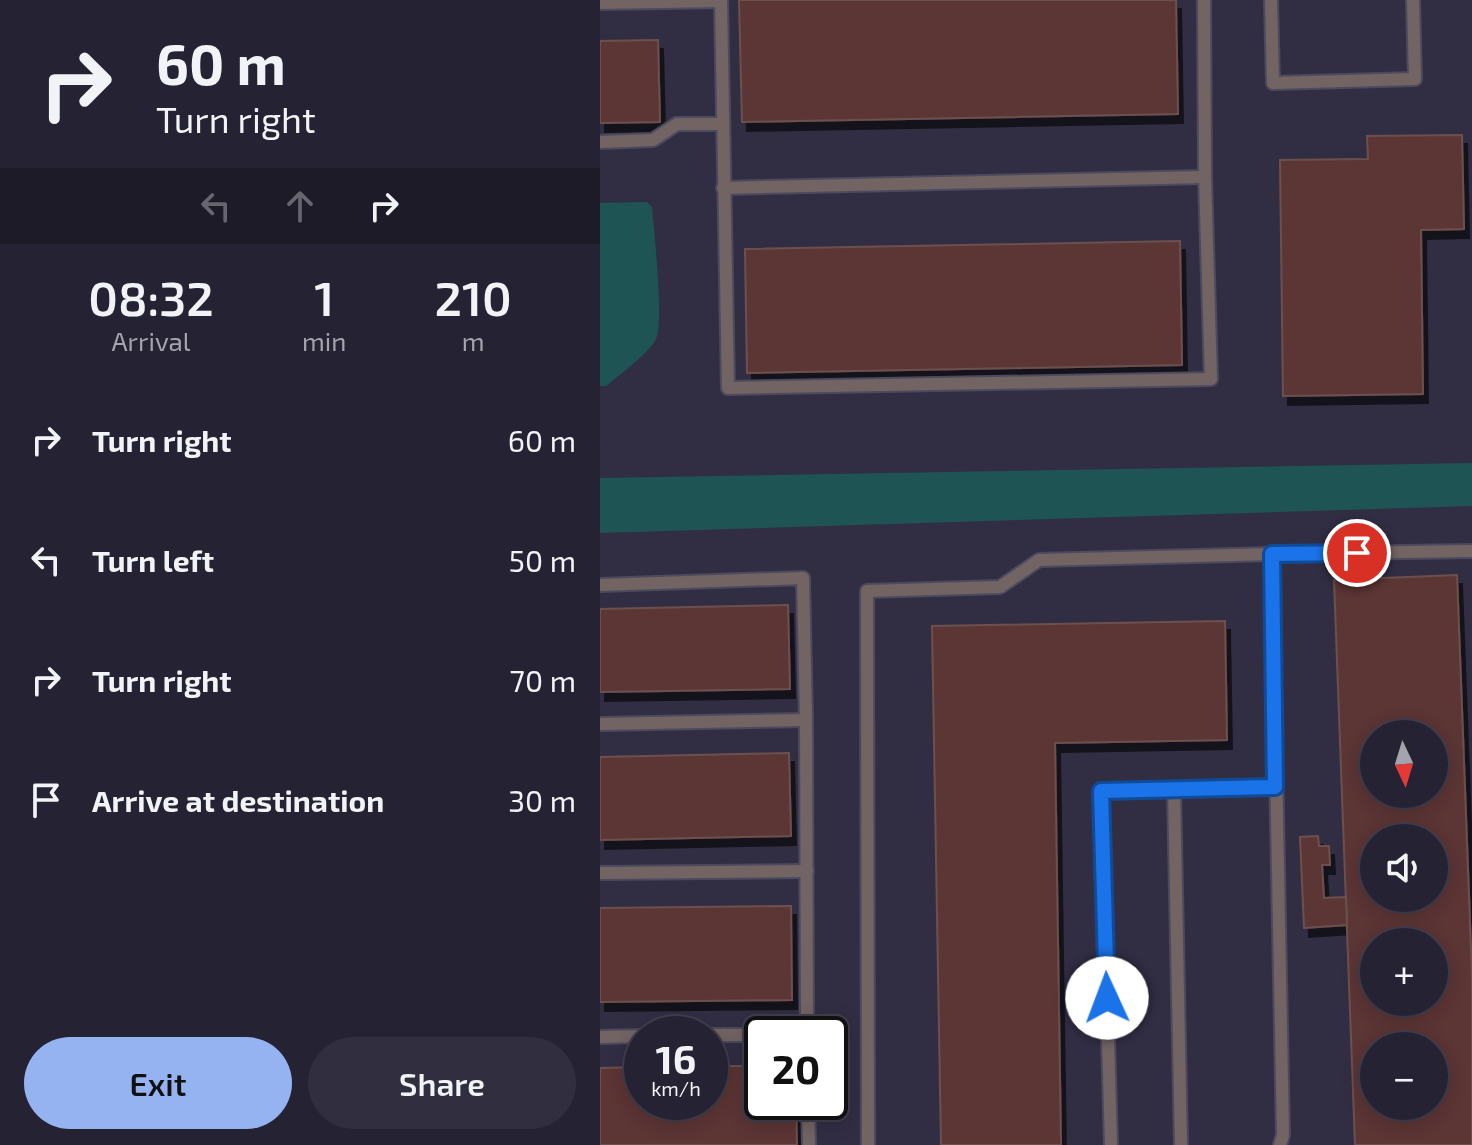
<!DOCTYPE html>
<meta charset="utf-8">
<style>
:root{--surface:#252233;--page:#312f3f;--text:#f1f3f6;--muted:#a3a4ac;--line:#423f4e;--accent:#95b2f1}
body{margin:0;font-family:"Exo 2",sans-serif;background:var(--page);color:var(--text);height:100vh;display:flex;flex-direction:column;font-size:30px;white-space:nowrap}
*{box-sizing:border-box;margin:0}
p{font-size:26px;color:var(--muted)}
.icon{flex:none;width:44px;height:44px;fill:none;stroke:currentColor;stroke-width:2;stroke-linecap:round;stroke-linejoin:round}
.map{position:relative;flex:1;overflow:hidden}
.drawer{display:flex;flex-direction:column;background:var(--surface);width:600px}
.drawer>*{flex:none}
.top-card{background:#252233;color:var(--text);overflow:hidden}
.needle{width:52px;rotate:176deg}
.buttons{position:absolute;left:760px;top:720px;display:grid;gap:16px}
.buttons a{display:grid;place-items:center;width:88px;height:88px;border-radius:50%;background:var(--surface);box-shadow:0 4px 20px #0003,0 0 0 2px var(--line);font-size:40px}
.speed{position:absolute;left:24px;top:1016px;display:flex;gap:16px;font-size:40px;font-weight:700;text-align:center}
.speed>*{display:grid;place-content:center;width:104px;height:104px;border-radius:50%;background:var(--surface);box-shadow:0 4px 20px #0003,0 0 0 2px var(--line);line-height:1}
.speed small{font-size:20px;font-weight:400}
.speed .limit{border:4px solid #111;border-radius:12px;background:#fff;color:#111}
.pin{position:absolute;display:grid;place-items:center;width:68px;height:68px;color:#fff;margin:-34px;border:4px solid #fff;border-radius:50%;box-shadow:0 2px 8px #0007}
.me{position:absolute;width:88px;margin:-44px;rotate:358deg;stroke-linejoin:round;filter:drop-shadow(0 0 6px #0008)}
.turn{display:flex;align-items:center;gap:28px;height:168px;padding:0 24px;font-size:36px}
.turn .icon{width:104px;height:104px;stroke-width:2.5}
.turn b{display:block;font-size:56px;line-height:68px}
.lanes{display:flex;align-items:center;height:76px;padding:0 24px;background:#0003;justify-content:center;gap:40px;direction:ltr}
.lanes .off{opacity:.35}
.eta{display:flex;justify-content:space-evenly;align-items:center;height:136px;text-align:center}
.eta b{font-size:48px;font-weight:600;line-height:56px}
.button{display:flex;gap:16px;margin-top:auto;padding:16px 24px}
.button a{flex:1;height:92px;border-radius:48px;background:var(--accent);color:#111;font-size:32px;font-weight:600;line-height:92px;text-align:center}
.button a+a{background:var(--page);color:var(--text)}
ul{padding:0;list-style:none}
li{display:flex;align-items:center;gap:24px;height:120px;padding:0 24px}
li div{flex:1}
li b{display:block;font-size:30px}
li em{font-style:normal}
main{display:flex;flex:1;min-height:0}
.map>svg:first-child{display:block}
</style>
<main>
<section class="drawer">
<div class="top-card">
<div class="turn"><svg class="icon" aria-label="right" viewBox="0 0 24 24"><path d="M7 20v-9h11M14 6l5 5-5 5"/></svg><div><b>60 m</b>Turn right</div></div>
<div class="lanes"><svg class="icon off" aria-label="left" viewBox="0 0 24 24"><path d="M17 20v-9H6M10 6l-5 5 5 5"/></svg><svg class="icon off" aria-label="ahead" viewBox="0 0 24 24"><path d="M12 20V5M6 11l6-6 6 6"/></svg><svg class="icon" aria-label="right" viewBox="0 0 24 24"><path d="M7 20v-9h11M14 6l5 5-5 5"/></svg></div>
</div>
<div class="eta">
<div><b>08:32</b><p>Arrival</p></div>
<div><b>1</b><p>min</p></div>
<div><b>210</b><p>m</p></div>
</div>
<ul>
<li><svg class="icon" aria-label="right" viewBox="0 0 24 24"><path d="M7 20v-9h11M14 6l5 5-5 5"/></svg><div><b>Turn right</b></div><em>60 m</em></li>
<li><svg class="icon" aria-label="left" viewBox="0 0 24 24"><path d="M17 20v-9H6M10 6l-5 5 5 5"/></svg><div><b>Turn left</b></div><em>50 m</em></li>
<li><svg class="icon" aria-label="right" viewBox="0 0 24 24"><path d="M7 20v-9h11M14 6l5 5-5 5"/></svg><div><b>Turn right</b></div><em>70 m</em></li>
<li><svg class="icon" aria-label="arrive" viewBox="0 0 24 24"><path d="M6 21V4h12l-3 4 3 4H6"/></svg><div><b>Arrive at destination</b></div><em>30 m</em></li>
</ul>
<div class="button"><a>Exit</a><a>Share</a></div>
</section>
<div class="map">
<svg width="872" height="1145" viewBox="0 0 872 1145">
<defs>
<filter id="shadow"><feDropShadow dx="5" dy="9" stdDeviation="0" flood-color="#0009"/></filter>
</defs>
<rect width="100%" height="100%" fill="#312e44"/>
<g fill="#1f5454">
<path d="M 47,202 L 52,207 C 54,231 64,321 56,339 C 50,352 18,376 6,386 L 0,386 L 0,203 Z"/>
<polygon points="872,463 872,506 0,533 0,478"/>
</g>
<g fill="#5c3534" stroke="#6d504e" stroke-width="2" fill-rule="evenodd" filter="url(#shadow)">
<polygon points="139,0 576,0 578,114 142,122"/>
<polygon points="58,40 60,122 0,123 0,41"/>
<polygon points="862,135 864,229 821,230 823,394 683,396 680,160 768,159 767,136"/>
<polygon points="580,241 582,365 147,373 145,249"/>
<path d="M 857,575 L 872,976 L 872,1145 L 755,1145 L 734,580 ZM 774,734 L 834,734 L 834,794 L 774,794 ZM 774,838 L 834,838 L 834,898 L 774,898 ZM 774,942 L 834,942 L 834,1002 L 774,1002 ZM 774,1046 L 834,1046 L 834,1106 L 774,1106 Z"/>
<polygon points="188,605 190,689 0,692 0,609"/>
<polygon points="625,621 627,740 455,743 461,1145 341,1145 332,626"/>
<polygon points="189,753 191,836 0,840 0,757"/>
<polygon points="718,836 719,846 729,846 730,865 722,865 724,898 746,897 747,925 704,928 700,837"/>
<polygon points="191,906 192,1000 0,1002 0,908"/>
<polygon points="110,1066 162,1066 162,1102 196,1102 197,1145 0,1145 0,1068 42,1067 42,1102 110,1102"/>
</g>
<g fill="none" stroke-linecap="round" stroke-linejoin="round">
<g stroke="#4c4a5e" stroke-width="16">
<g id="lane">
<polyline points="121,0 128,388 611,379 605,177 604,0"/>
<polyline points="671,0 673,83 815,79 813,0"/>
<polyline points="0,3 121,1"/>
<polyline points="0,142 53,140 77,124 123,124"/>
<polyline points="123,188 605,177"/>
<polyline points="0,585 203,578 206,720 207,1034"/>
<polyline points="0,724 206,720"/>
<polyline points="0,873 207,871"/>
<polyline points="110,1035 162,1035"/>
<polyline points="0,1037 42,1036"/>
<polyline points="208,1102 209,1145"/>
<polyline points="268,1145 267,591 400,587 439,560 672,554"/>
<polyline points="511,1145 501,791 574,790"/>
<polyline points="581,1145 574,790 675,787"/>
<polyline points="680,1145 683,1135 672,554 872,551"/>
</g>
</g>
<use href="#lane" stroke="#726462" stroke-width="12"/>
</g>
<g fill="none" stroke-linecap="round" stroke-linejoin="round">
<g stroke="#114b97" stroke-width="20">
<polyline id="route" points="507,998 501,791 675,787 672,554 757,553"/>
</g>
<use href="#route" stroke="#1a73e8" stroke-width="14"/>
</g>
</svg>
<div class="buttons">
<a><svg class="needle" viewBox="-14 -14 28 28"><path d="M0-13l5 13h-10z" fill="#e53935"/><path d="M0 13l5-13h-10z" fill="#a3a4ac"/></svg></a>
<a><svg class="icon" aria-label="sound" viewBox="0 0 24 24"><path d="M4 9h4l5-4v14l-5-4H4zM17 9q2 3 0 6"/></svg></a>
<a>+</a>
<a>−</a>
</div>
<div class="speed"><div>16<small>km/h</small></div><div class="limit">20</div></div>
<div class="pin" style="left:757px;top:553px;background:#d93025"><svg class="icon" aria-label="arrive" viewBox="0 0 24 24"><path d="M6 21V4h12l-3 4 3 4H6"/></svg></div>
<svg class="me" style="left:507px;top:998px" viewBox="-20 -20 40 40"><circle r="19" fill="#fff"/><path d="M0-13L10 11 0 6-10 11z" fill="#1a73e8"/></svg>
</div>
</main>
